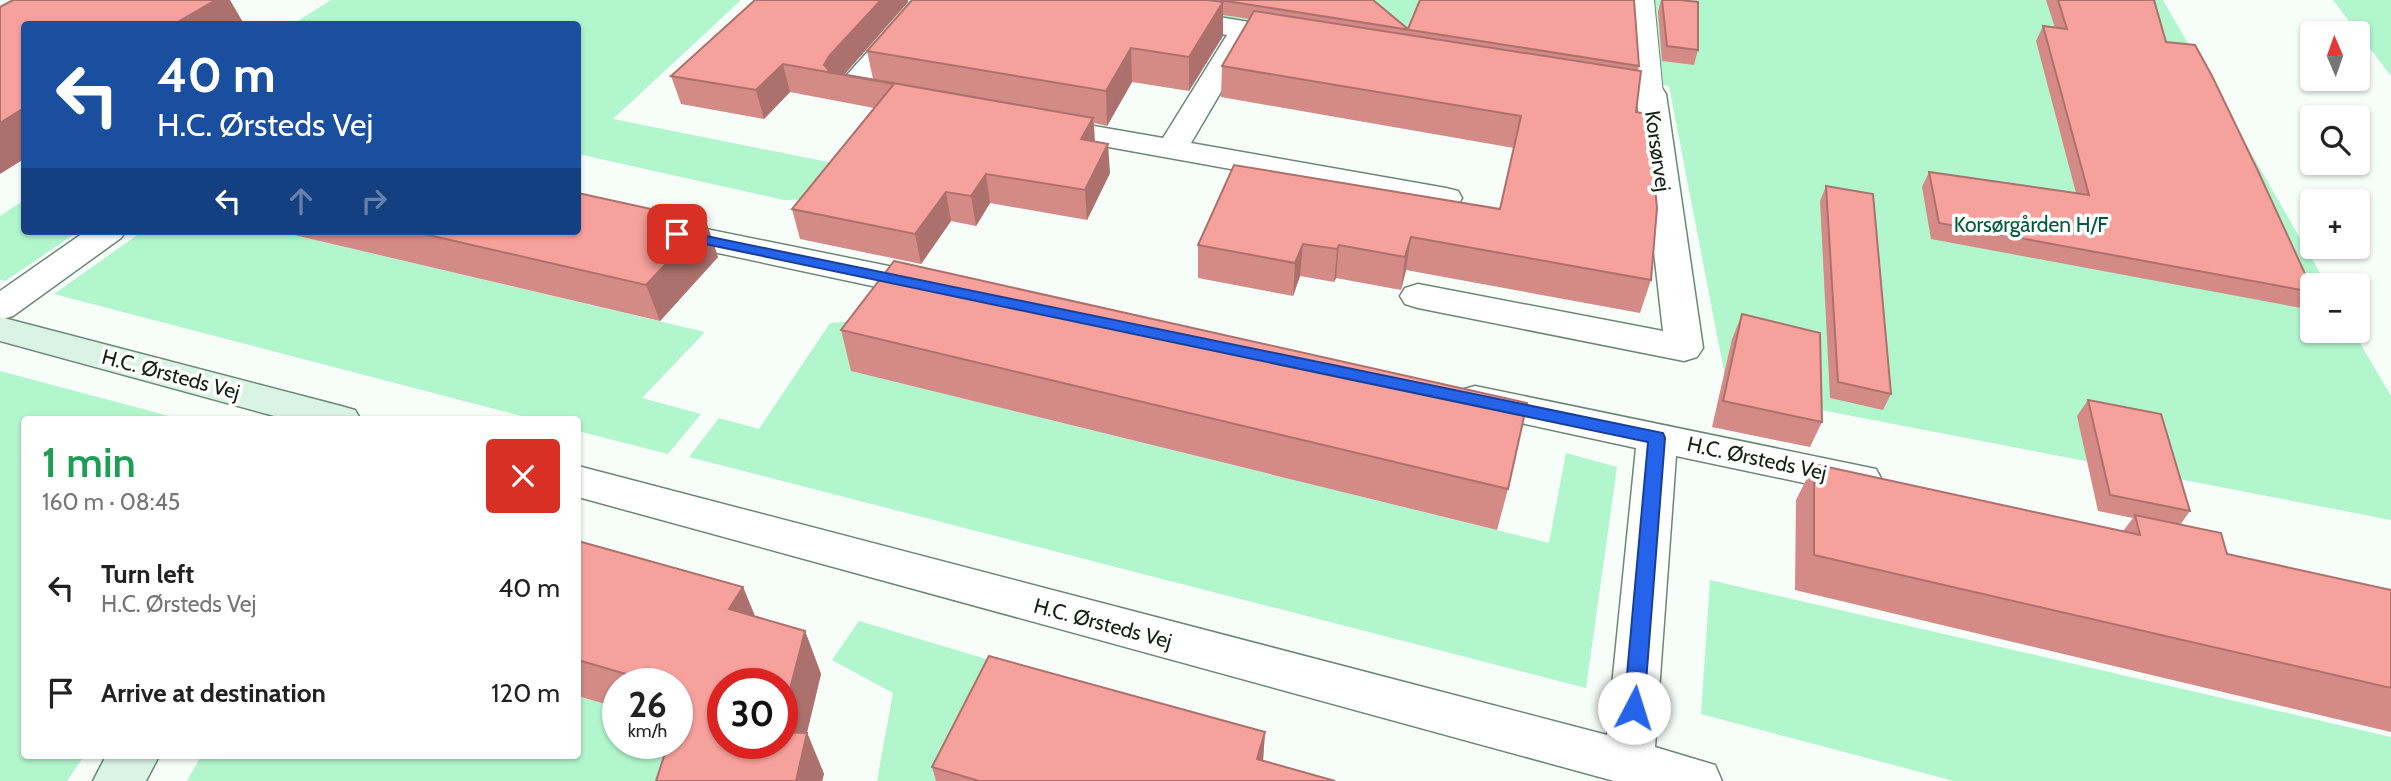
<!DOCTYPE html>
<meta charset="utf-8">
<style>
:root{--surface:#fff;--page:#f6f6f6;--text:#222;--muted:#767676}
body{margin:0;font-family:Cabin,sans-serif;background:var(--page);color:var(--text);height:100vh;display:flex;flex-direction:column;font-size:26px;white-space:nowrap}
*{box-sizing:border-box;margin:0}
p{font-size:23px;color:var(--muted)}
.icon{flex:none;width:38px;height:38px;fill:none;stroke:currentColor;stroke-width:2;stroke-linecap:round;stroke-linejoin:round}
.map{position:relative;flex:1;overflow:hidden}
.drawer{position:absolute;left:21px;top:416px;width:560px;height:343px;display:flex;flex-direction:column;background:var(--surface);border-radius:7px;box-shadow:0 2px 5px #0004}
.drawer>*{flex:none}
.banner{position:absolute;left:21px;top:21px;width:560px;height:214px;border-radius:7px;box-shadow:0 2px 5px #0004;background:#1a4fa0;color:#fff;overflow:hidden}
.needle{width:46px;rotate:358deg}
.controls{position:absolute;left:2300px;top:21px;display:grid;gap:14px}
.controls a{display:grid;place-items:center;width:70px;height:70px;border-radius:7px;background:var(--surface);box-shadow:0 2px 5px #0004;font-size:35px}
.speed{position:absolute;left:602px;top:668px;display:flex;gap:14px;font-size:35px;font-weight:700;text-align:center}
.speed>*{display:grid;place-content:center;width:91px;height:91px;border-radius:50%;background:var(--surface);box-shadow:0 2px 5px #0004;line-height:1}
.speed small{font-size:18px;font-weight:400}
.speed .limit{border:10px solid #d22;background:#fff;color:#111}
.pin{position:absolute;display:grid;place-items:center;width:60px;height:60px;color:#fff;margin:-30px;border-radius:14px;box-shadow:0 4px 10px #0006}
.me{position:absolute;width:77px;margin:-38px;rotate:5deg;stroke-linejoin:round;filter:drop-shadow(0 0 5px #0008)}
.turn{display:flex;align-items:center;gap:24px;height:147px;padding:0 21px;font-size:32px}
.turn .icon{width:91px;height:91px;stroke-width:2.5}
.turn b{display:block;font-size:49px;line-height:60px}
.lanes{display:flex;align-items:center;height:66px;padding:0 21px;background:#0003;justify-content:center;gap:35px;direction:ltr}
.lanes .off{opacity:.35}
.round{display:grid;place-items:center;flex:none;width:74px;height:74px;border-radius:7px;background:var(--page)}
.overview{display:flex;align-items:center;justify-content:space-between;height:119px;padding:0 21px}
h1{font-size:42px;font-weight:600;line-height:52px;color:#1e9e55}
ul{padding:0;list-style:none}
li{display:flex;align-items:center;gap:21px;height:105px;padding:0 21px}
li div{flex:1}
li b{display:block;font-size:26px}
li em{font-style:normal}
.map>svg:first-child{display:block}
</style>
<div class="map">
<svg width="2391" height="781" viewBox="0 0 2391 781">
<rect width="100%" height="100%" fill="#f7fdf9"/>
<g fill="#b2f6ce">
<polygon points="331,0 741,0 613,119 848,166 824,199 784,200 578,154 578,24 293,24"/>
<polygon points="1099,0 2163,0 2327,285 2312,285 2312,331 2353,331 2391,396 2391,520 1728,392 1669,86"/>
<polygon points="2333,0 2391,0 2391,76"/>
<polygon points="24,200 24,231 79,231 5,281 0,280 0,216"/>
<polygon points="143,231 277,231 705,332 642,398 701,414 668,454 578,431 578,420 537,420 54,294"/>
<polygon points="858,321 852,371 1549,543 1566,453 1617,467 1586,688 689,457 719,418 759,429 830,323"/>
<polygon points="0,371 184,420 24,420 24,756 84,756 67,781 0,781"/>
<polygon points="1710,580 2391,737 2391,781 1954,781 1701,714"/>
<polygon points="859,621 1003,664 997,699 957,781 877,781 893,693 832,660"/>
<polygon points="578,696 618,708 618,744 677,744 692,781 187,781 201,756 578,756"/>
</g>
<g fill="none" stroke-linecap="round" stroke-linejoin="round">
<g stroke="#6b8877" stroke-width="2">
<polygon id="lane" points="1632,0 1654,0 1663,94 1659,99 1643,99 1639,94"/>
</g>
<g stroke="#6b8877" stroke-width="3">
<g id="street">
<polygon points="914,0 943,0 869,87 891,92 895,98 891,104 880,107 837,98 833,92 837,86"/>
<polygon points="1050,0 1115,0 1304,31 1308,37 1304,43 1294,45 1252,39 1191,143 1446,188 1458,191 1462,198 1458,205 1446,208 1031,133 1027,126 1031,119 1042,117 1163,138 1227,35 1064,8 1054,6"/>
<polygon points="1589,75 1662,88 1666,94 1703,348 1697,357 1684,361 1418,308 1405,304 1400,296 1405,288 1418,284 1663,331 1637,101 1579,90 1574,84 1579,78"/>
<polygon points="578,203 933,275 946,279 951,287 946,295 933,299 578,223"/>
<polygon points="86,231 126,231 121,238 13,316 0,320 0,291"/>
<polygon points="1475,386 1876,469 1882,480 1876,491 1861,495 1676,456 1655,747 1715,765 1722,781 1614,781 578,497 578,466 1607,735 1636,448 1461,410 1456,400 1461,390"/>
</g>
</g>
<g stroke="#6b8877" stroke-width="3">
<g id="secondary">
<polygon points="0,317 341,406 355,410 361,420 289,420 0,341"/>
<polygon points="106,756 159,756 146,781 93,781"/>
</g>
</g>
<use href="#lane" fill="#fff" fill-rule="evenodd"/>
<use href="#street" fill="#fff" fill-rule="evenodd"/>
<use href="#secondary" fill="#d9f3e5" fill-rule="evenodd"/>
</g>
<g fill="#d48a86">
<polygon points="912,0 1373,0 1408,29 1639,66 1638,71 1636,112 1651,280 1640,313 1406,270 1401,290 1336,278 1334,282 1300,276 1293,296 1198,278 1198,245 1500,209 1514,148 1221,97 1222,66 1250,19 1223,15 1223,36 1189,91 1132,82 1107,126 1094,123 1095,142 1110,173 1087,220 990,203 976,226 951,221 921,264 800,239 792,209 874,108 790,92 764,119 681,104 671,76 908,2 844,74 873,79 867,51"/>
<polygon points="1661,0 1680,0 1698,50 1694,65 1662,61 1658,12"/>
<polygon points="2046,0 2154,0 2166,42 2312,289 2312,294 2301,308 1931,239 1922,187 1929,172 2076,193 2036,41 2043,26 2055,28"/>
<polygon points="1826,186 1891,394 1883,410 1830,398 1820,201"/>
<polygon points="277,231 578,231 718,257 660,321"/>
<polygon points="1742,314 1822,422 1810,447 1712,427 1732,339"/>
<polygon points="841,330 1508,489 1497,530 851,371"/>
<polygon points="2088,400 2190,511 2180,525 2227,554 2391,590 2391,732 1795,590 1796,500 1814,464 2123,531 2133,518 2098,511 2077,416"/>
<polygon points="578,541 743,587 755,616 805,631 821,674 807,732 824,774 822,781 656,781 677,744 677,684 618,684 618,708 578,696"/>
<polygon points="1265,732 1263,761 1335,781 936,781 932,767"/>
</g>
<g fill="#ad716d">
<polygon points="216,0 230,0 244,24 174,24"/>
<polygon points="881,0 908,0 908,2 844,75 826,72 824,65 829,56"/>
<polygon points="1223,2 1223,36 1189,91 1189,57"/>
<polygon points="1131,48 1132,82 1107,126 1106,91"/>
<polygon points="783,64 790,92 764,119 756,90"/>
<polygon points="24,108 24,159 0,174 0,123"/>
<polygon points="1093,118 1095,147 1081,139"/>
<polygon points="1108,144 1110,173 1087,220 1085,190"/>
<polygon points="986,174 990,203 976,226 971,196"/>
<polygon points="946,192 951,221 921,264 915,234"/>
<polygon points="706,221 718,257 660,321 646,285"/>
<polygon points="1411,237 1406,270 1401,290 1405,257"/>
<polygon points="1303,244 1300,276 1293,296 1295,263"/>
<polygon points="1339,245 1336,278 1334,282 1337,249"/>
<polygon points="743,587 761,631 729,609"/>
<polygon points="805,631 821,674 797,774 782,740 782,720"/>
<polygon points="1265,732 1262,774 1257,759"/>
<polygon points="807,733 824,774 822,781 796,781"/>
</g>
<g fill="#f7a19c" stroke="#ad716d" stroke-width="2">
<polygon points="13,0 216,0 174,24 24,24 24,108 0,123 0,7"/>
<polygon points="755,0 881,0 829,56 824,65 830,72 1093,118 1081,139 1108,144 1085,190 986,174 971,196 946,192 915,234 792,209 894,84 783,64 756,90 671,76"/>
<polygon points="912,0 1208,0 1223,2 1189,57 1131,48 1106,91 867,51"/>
<polygon points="1220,0 1373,0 1408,29 1420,0 1634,0 1639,66"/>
<polygon points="1662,0 1680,0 1698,2 1698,50 1667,46"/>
<polygon points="2058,0 2154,0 2166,42 2195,45 2212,76 2258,171 2312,289 2312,292 1939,223 1929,172 2089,195 2043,26 2067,29"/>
<polygon points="1254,11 1641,71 1636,112 1648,114 1657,208 1651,280 1411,237 1405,257 1339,245 1337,249 1303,244 1295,263 1198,245 1234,165 1500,209 1521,116 1222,66"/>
<polygon points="1826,186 1873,194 1891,394 1838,382"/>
<polygon points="578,193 706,221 646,285 411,231 578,231"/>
<polygon points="894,261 1527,403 1508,489 841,330"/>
<polygon points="1742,314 1820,333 1822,422 1723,401"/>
<polygon points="2088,400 2161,414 2190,511 2110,495"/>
<polygon points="1814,464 2140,535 2135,515 2221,533 2227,554 2391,590 2391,688 1814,555"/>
<polygon points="578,541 743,587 729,609 805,631 782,720 782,684 723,684 723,744 782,744 782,732 807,733 796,781 656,781 668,744 677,744 677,716 685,692 677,689 677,684 660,684 578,660"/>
<polygon points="989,656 1265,732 1257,759 1335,781 979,781 932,767"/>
</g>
<polygon fill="#2563eb" stroke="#184099" stroke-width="2" points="677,230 1663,433 1665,438 1644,708 1641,714 1634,717 1627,714 1624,708 1648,442 672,237 670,234"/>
<g text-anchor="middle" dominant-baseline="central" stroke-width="7" stroke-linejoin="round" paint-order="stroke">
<g font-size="21" fill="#141f18" stroke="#fff">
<text transform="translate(1658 151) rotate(82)">Korsørvej</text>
<text transform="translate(171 374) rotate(15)">H.C. Ørsteds Vej</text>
<text transform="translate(1757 458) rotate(12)">H.C. Ørsteds Vej</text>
<text transform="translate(1103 623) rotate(15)">H.C. Ørsteds Vej</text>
</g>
<g font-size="21" fill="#005937" stroke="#fff">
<text x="2031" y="224">Korsørgården H/F</text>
</g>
</g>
</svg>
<div class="controls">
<a><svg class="needle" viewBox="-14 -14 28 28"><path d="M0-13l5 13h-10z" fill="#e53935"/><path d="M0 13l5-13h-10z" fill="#767676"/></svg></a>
<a><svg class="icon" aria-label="search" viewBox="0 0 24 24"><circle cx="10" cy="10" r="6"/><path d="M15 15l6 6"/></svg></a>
<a>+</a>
<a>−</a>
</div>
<div class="speed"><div>26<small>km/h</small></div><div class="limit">30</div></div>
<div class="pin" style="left:677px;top:234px;background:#d93025"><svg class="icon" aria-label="arrive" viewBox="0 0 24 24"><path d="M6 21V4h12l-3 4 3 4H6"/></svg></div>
<svg class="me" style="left:1634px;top:708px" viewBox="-20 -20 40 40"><circle r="19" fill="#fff"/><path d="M0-13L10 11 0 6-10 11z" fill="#2563eb"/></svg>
<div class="banner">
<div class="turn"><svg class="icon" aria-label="left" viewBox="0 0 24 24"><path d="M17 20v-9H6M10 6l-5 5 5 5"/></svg><div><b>40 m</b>H.C. Ørsteds Vej</div></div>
<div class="lanes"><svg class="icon" aria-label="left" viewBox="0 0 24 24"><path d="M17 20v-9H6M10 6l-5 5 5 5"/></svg><svg class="icon off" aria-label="ahead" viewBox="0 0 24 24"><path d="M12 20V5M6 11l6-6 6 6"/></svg><svg class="icon off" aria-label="right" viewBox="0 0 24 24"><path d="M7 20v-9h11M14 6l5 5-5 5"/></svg></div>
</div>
<section class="drawer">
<div class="overview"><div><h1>1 min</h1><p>160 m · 08:45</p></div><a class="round" style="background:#d93025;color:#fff"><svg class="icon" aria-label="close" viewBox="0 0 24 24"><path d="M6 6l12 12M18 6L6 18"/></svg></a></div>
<ul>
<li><svg class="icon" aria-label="left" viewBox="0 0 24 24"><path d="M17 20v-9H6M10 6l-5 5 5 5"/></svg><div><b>Turn left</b><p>H.C. Ørsteds Vej</p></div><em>40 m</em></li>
<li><svg class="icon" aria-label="arrive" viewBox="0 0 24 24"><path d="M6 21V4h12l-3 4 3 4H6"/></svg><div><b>Arrive at destination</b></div><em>120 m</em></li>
</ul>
</section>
</div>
